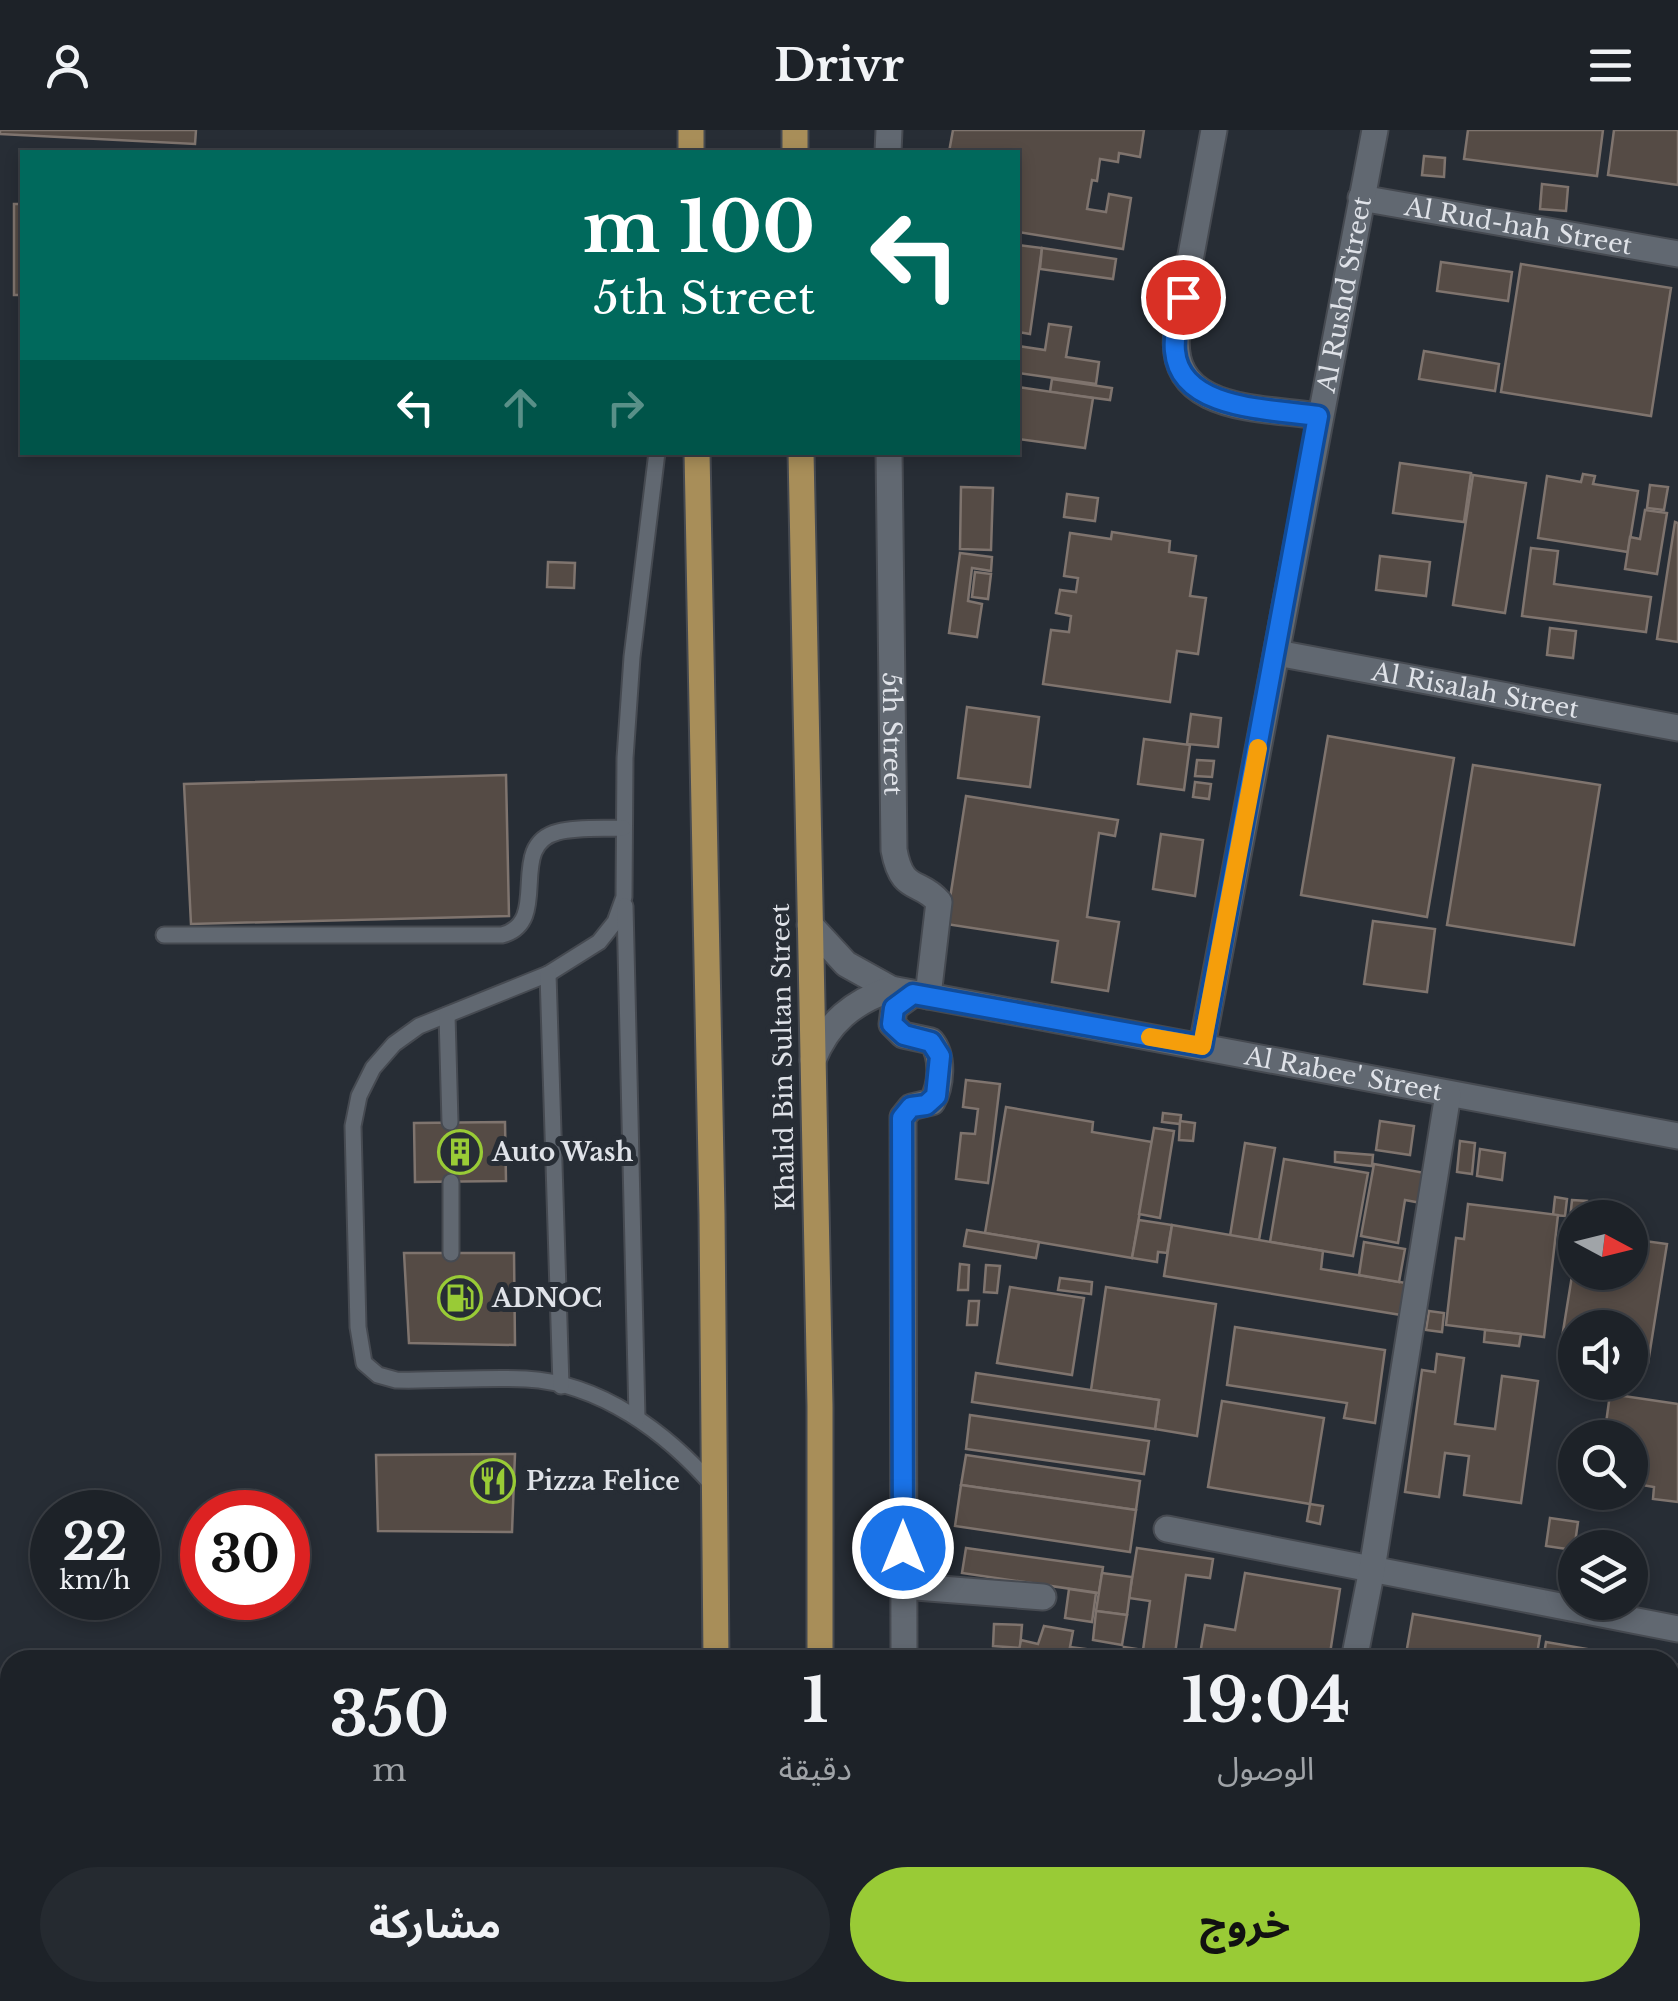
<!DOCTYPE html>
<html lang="ar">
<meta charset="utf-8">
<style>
:root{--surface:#1d2228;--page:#252a30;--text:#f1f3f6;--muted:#a0a4a8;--line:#3b3f45;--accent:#99cb36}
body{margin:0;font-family:"Libre Baskerville","Noto Sans Arabic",serif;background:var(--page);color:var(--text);direction:rtl;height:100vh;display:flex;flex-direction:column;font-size:38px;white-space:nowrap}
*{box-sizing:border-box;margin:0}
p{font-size:32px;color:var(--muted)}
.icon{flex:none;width:55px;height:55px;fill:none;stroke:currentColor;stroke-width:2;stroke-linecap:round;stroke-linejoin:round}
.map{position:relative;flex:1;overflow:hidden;direction:ltr}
.sheet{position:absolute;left:0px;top:1520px;width:1680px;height:352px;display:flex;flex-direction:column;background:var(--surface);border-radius:30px 30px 0 0;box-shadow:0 5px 15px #0003,0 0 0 2px var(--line);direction:rtl}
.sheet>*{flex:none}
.banner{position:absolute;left:20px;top:20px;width:1000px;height:305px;border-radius:0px;box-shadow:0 5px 15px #0003,0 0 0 2px var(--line);direction:rtl;background:#00695c;color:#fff;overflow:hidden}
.needle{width:65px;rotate:97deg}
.fabs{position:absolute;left:1558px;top:1070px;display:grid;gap:20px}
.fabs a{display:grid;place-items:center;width:90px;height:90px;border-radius:50%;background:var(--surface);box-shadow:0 5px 15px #0003,0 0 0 2px var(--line);font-size:50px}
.speed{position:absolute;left:30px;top:1360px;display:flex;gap:20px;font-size:50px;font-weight:700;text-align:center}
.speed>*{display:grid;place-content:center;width:130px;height:130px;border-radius:50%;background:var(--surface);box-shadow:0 5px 15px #0003,0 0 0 2px var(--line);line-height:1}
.speed small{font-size:25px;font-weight:400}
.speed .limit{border:15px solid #d22;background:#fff;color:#111}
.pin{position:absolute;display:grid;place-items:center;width:85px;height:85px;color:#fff;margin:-42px;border:5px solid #fff;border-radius:50%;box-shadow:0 2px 10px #0007}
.me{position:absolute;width:110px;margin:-55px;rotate:0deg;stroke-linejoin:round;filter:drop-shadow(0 0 8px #0008)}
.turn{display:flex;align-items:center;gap:35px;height:210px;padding:0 40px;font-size:45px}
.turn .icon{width:130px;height:130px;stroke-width:2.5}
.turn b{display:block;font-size:70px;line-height:85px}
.lanes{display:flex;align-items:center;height:95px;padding:0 40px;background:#0003;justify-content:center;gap:50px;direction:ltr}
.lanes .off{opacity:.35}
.eta{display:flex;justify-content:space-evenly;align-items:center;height:170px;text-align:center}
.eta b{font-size:60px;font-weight:700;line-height:70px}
.primary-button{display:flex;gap:20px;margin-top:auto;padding:20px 40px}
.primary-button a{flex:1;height:115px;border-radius:60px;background:var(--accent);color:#111;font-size:40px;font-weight:700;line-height:115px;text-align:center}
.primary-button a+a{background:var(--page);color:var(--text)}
header{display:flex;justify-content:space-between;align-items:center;height:130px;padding:0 40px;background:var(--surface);font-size:45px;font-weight:700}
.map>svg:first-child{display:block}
</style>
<header><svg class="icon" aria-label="menu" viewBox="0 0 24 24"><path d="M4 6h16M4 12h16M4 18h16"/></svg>Drivr<svg class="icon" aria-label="person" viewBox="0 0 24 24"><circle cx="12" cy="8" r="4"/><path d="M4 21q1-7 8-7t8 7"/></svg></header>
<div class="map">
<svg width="1678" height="1871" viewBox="0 0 1678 1871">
<rect width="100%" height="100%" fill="#272d35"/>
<g fill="#554b45" stroke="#7f746e" stroke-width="2.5">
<polygon points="0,0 196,0 195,14 0,4"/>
<polygon points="953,0 1144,0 1140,27 1119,23 1118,32 1100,29 1097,51 1092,50 1087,79 1106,82 1109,64 1131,68 1123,119 1018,102 1018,22 949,22"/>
<polygon points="1468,0 1603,0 1597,46 1464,29"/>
<polygon points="1614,0 1678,0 1678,55 1608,45"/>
<polygon points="1424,26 1445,28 1444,47 1422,45"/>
<polygon points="1542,54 1568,57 1566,81 1540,79"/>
<rect x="14" y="74" width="8" height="91"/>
<polygon points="1018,115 1042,118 1030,204 1018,202"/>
<polygon points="1042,118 1116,129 1113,149 1040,139"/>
<polygon points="1441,132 1512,142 1508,171 1437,161"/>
<polygon points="1521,134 1671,158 1651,286 1501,262"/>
<polygon points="1049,194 1071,197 1066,227 1099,232 1096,254 1018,243 1018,216 1045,220"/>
<polygon points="1424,221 1499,234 1495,261 1419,249"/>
<polygon points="1052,249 1112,258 1110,270 1050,262"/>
<polygon points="1018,257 1093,268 1085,318 1018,309"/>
<polygon points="1400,333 1471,343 1464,392 1393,383"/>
<polygon points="1583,344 1595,346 1593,354 1638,361 1628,422 1538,408 1547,346 1581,352"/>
<polygon points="1473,345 1526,353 1505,483 1453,475"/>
<polygon points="1650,355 1668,357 1664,380 1647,378"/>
<polygon points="961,357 993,358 991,420 960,419"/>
<polygon points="1067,364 1098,368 1095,391 1064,387"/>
<polygon points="1645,380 1667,383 1657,444 1625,439 1630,407 1640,409"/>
<polygon points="1675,392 1678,393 1678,512 1657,509"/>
<polygon points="1112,402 1170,411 1169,422 1196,426 1190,466 1206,468 1198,524 1177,521 1170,572 1043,554 1051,500 1069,502 1071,486 1056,483 1060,460 1076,462 1078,448 1064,446 1070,403 1111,409"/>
<polygon points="1531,418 1558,421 1554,454 1651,467 1646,502 1522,486"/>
<polygon points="960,423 992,427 991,441 972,438 968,471 982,474 977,507 949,503"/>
<polygon points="1380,426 1430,432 1426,466 1376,460"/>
<polygon points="548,432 575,433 574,458 547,457"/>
<polygon points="975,442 991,444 988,469 972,467"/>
<polygon points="1550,498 1576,501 1573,528 1547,525"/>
<polygon points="967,577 1039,587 1030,657 958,648"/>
<polygon points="1191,584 1221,588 1218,617 1187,614"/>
<polygon points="1328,606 1454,628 1427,787 1301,765"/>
<polygon points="1144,609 1190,615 1184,660 1138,654"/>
<polygon points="1197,630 1214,631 1212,647 1195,646"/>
<polygon points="1473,635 1600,655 1574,815 1447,795"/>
<polygon points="506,645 509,786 191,794 184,654"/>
<polygon points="1195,652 1211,654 1209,669 1193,667"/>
<polygon points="966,666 1118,690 1115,706 1099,703 1087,787 1119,792 1108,861 1052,852 1058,811 946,794"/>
<polygon points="1161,704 1203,710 1195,766 1153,759"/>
<polygon points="1373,791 1435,799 1427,862 1364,854"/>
<polygon points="966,950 1000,954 988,1053 956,1049 961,1003 975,1004 978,979 963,977"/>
<polygon points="1006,977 1093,992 1092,1002 1152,1012 1132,1128 985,1103"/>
<polygon points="1163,983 1181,985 1180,994 1162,992"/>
<polygon points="1180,991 1195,993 1193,1011 1179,1010"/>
<polygon points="1380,991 1414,996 1410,1025 1376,1020"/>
<polygon points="505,992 506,1051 415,1052 414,993"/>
<polygon points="1154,998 1174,1001 1160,1088 1139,1084"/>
<polygon points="1460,1011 1475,1013 1472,1044 1457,1042"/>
<polygon points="1245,1013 1275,1018 1259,1110 1230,1106"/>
<polygon points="1480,1019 1505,1023 1502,1050 1477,1046"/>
<polygon points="1335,1022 1373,1025 1372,1036 1335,1032"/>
<polygon points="1284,1029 1368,1043 1353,1126 1270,1112"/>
<polygon points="1374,1034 1425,1043 1421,1073 1405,1070 1398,1113 1361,1106"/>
<polygon points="1555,1067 1567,1069 1565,1086 1553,1085"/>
<polygon points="1572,1070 1587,1071 1585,1088 1575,1088 1575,1098 1569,1098"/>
<polygon points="1468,1074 1558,1085 1544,1207 1446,1195 1456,1108 1464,1109"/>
<polygon points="1139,1090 1172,1095 1167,1123 1158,1122 1157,1132 1132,1128"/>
<polygon points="1172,1095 1323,1121 1321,1139 1406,1153 1401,1185 1164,1146"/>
<polygon points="967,1100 1039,1112 1036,1128 964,1116"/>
<polygon points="1630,1109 1667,1114 1648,1233 1630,1230 1630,1198 1575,1198 1575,1222 1560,1220 1575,1127 1575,1142 1630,1142"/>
<polygon points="1364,1112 1405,1119 1399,1152 1359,1145"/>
<polygon points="404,1123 514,1123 515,1215 409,1213"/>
<polygon points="960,1134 969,1135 968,1160 958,1160"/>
<polygon points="986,1135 1000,1136 997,1163 984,1162"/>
<polygon points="1060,1148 1092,1152 1091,1164 1058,1160"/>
<polygon points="1010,1157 1084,1168 1072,1245 997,1233"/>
<polygon points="1106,1157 1216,1174 1197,1306 1155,1299 1159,1270 1091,1260"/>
<polygon points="969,1171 979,1171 977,1195 967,1195"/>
<polygon points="1429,1181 1444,1183 1442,1202 1426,1200"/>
<polygon points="1235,1197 1385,1220 1375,1293 1344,1288 1347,1273 1227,1255"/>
<polygon points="1485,1200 1521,1204 1519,1216 1484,1212"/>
<polygon points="1437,1224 1464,1228 1455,1294 1495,1299 1502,1246 1538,1251 1521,1373 1464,1365 1469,1326 1445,1323 1439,1367 1405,1362 1422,1240 1435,1242"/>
<polygon points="976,1243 1159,1270 1155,1299 972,1272"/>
<polygon points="1610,1264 1678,1274 1678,1372 1653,1369 1654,1357 1630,1353 1630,1308 1604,1308"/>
<polygon points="1222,1271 1324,1288 1310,1374 1208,1357"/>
<polygon points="970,1285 1149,1311 1144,1344 966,1319"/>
<polygon points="515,1324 512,1402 378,1401 376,1325"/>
<polygon points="966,1325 1140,1351 1136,1380 961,1355"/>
<polygon points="961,1355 1136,1380 1130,1422 955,1396"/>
<polygon points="1310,1374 1323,1376 1320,1394 1307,1391"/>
<polygon points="1550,1388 1578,1392 1574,1420 1546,1416"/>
<polygon points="966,1418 1103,1437 1099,1463 962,1443"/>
<polygon points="1137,1418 1213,1429 1210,1448 1186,1445 1175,1524 1143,1520 1150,1471 1129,1468"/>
<polygon points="1102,1443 1132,1447 1127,1485 1096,1481"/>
<polygon points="1245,1443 1340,1459 1329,1530 1199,1530 1205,1495 1235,1500"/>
<polygon points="1069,1459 1096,1463 1092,1492 1065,1488"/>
<polygon points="1096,1481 1127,1485 1122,1515 1093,1510"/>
<polygon points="1413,1484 1540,1506 1536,1530 1405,1530"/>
<polygon points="994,1494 1022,1495 1020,1518 993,1516"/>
<polygon points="1044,1496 1073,1501 1070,1517 1101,1521 1097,1530 1017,1530 1021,1510 1038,1514"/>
<polygon points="1546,1512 1651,1530 1543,1530"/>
<polygon points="1124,1517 1143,1520 1141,1530 1122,1530"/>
<polygon points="1143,1520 1199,1528 1199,1530 1141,1530"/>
<polygon points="1670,1533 1678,1535 1678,1604 1670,1654"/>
<polygon points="1673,1638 1678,1639 1678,1664 1670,1662"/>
<polygon points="1347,1862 1478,1862 1477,1871 1346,1871"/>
<polygon points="1520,1862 1621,1862 1620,1871 1519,1871"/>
</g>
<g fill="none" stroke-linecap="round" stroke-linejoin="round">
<g stroke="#464a51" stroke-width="19">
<g id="service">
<path d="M 657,322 L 632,527 L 625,628 L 624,767 L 615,792 L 599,812 L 548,844 L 419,896 L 394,914 L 373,938 L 359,966 L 353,996 L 358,1197 L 364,1233 L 378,1245 L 396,1250 C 439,1251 483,1247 526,1249 C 601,1253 667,1303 714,1357"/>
<polyline points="625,776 637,1288"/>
<path d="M 164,805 L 502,805 C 553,792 505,715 558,702 C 578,697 603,699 623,698"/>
<polyline points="548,844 561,1256"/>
<polyline points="447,885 450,992"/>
<polyline points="451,1123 451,1052"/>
</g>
</g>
<g stroke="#464a51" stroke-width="29">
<g id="minor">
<path d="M 1214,0 L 1177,201 C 1167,283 1260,277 1318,286"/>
<polyline points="888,22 889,0"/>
<path id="s1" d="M 1361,68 L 1678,124"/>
<path id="s2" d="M 889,322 L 894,720 C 902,764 920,749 939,772 L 928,866"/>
<path id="s3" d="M 1277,523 L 1678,598"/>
<path id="s4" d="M 810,795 L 846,834 L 891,859 L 1678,1006"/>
<path id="s5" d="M 1202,916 L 1375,0"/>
<path d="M 813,930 C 828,892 853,872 891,859"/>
<polyline points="1167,1399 1678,1499"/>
<polyline points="903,1456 1043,1467"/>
<path d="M 904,1530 L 903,987 L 911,977 L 932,972 C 941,956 944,926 931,911 L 903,905 L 892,894 L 894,878 L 913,864"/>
<polyline points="1354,1530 1372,1439 1448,964"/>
<polyline points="1670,1810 1678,1768"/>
<polyline points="905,1862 905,1871"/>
<polyline points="1288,1871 1290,1862"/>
<polyline points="1658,1871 1660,1862"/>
</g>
</g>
<g stroke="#464a51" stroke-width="29">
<g id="primary">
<polyline points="691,0 691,22"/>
<polyline points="795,0 795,22"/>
<polyline points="697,322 712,1084 716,1530"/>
<polyline points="801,322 820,1276 820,1530"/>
<polyline points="701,1871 702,1862"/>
<polyline points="802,1871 803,1862"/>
</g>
</g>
<use href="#service" stroke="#616871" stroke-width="15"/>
<use href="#minor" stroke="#616871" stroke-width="25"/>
<use href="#primary" stroke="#a88e59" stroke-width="25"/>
</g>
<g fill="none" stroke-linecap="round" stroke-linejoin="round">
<g stroke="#114b97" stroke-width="25">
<path id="route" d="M 903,1418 L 902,988 L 911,977 L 926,975 L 936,966 L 940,926 L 931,912 L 904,905 L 892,894 L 894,878 L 913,864 L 1202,916 L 1318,286 C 1273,279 1180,281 1175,221 C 1173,204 1180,184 1183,167"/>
</g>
<use href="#route" stroke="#1a73e8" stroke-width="18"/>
<polyline stroke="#f59e0b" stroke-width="18" points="1150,907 1202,916 1258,618"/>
</g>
<defs>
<g id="building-ring" transform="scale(2.25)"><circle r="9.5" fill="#272d35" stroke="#99cb36" stroke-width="1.5"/><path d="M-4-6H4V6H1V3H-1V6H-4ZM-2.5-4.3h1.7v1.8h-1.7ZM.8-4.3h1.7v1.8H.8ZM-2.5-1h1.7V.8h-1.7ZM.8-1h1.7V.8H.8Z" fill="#99cb36"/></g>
<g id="fuel-ring" transform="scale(2.25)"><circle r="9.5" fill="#272d35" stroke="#99cb36" stroke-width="1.5"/><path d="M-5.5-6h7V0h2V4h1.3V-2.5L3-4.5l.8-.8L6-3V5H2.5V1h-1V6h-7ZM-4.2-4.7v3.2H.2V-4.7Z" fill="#99cb36"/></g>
<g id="restaurant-ring" transform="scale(2.25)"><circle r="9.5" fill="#272d35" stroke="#99cb36" stroke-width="1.5"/><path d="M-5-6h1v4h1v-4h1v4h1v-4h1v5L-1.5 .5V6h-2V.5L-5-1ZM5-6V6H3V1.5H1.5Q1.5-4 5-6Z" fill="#99cb36"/></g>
</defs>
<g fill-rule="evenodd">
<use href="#building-ring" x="460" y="1022"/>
<use href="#fuel-ring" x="460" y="1168"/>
<use href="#restaurant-ring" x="493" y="1351"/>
</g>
<g text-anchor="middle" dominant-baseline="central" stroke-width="10" stroke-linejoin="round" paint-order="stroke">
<g font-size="25" fill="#dfe2e8" stroke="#272d35">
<text stroke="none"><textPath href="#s1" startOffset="160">Al Rud-hah Street</textPath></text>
<text stroke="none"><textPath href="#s5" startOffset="765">Al Rushd Street</textPath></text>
<text stroke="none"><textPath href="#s3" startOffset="202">Al Risalah Street</textPath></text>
<text stroke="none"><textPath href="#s2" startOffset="282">5th Street</textPath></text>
<text transform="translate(783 927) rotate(-91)">Khalid Bin Sultan Street</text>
<text stroke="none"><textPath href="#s4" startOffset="565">Al Rabee' Street</textPath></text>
</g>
<g font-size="25" font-weight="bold" fill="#dfe2e8" stroke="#272d35" text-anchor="start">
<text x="492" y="1022">Auto Wash</text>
<text x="492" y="1168">ADNOC</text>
<text x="526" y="1351">Pizza Felice</text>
</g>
</g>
</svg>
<div class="fabs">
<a><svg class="needle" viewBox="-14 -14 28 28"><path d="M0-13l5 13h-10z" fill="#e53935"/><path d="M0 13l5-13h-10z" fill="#a0a4a8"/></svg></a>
<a><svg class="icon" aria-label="sound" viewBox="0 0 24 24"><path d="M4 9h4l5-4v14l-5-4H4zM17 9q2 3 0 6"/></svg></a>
<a><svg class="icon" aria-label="search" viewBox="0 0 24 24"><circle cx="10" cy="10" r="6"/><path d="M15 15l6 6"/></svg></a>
<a><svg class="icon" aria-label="layers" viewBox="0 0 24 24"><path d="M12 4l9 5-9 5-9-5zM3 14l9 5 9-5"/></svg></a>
</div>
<div class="speed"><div>22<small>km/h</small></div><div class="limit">30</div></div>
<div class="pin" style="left:1183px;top:167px;background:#d93025"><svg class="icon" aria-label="arrive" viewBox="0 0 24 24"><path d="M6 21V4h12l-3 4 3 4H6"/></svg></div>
<svg class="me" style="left:903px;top:1418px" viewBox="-20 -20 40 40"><circle r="17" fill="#1a73e8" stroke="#fff" stroke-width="3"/><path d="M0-11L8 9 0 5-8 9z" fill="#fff"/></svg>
<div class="banner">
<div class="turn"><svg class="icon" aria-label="left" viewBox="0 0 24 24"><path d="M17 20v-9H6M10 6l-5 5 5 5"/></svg><div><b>100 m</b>5th Street</div></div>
<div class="lanes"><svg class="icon" aria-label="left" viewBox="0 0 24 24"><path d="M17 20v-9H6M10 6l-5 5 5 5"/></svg><svg class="icon off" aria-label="ahead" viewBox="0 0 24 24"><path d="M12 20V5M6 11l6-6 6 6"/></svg><svg class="icon off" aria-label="right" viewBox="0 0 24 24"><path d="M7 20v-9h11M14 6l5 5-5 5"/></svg></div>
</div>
<section class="sheet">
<div class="eta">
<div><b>19:04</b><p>الوصول</p></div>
<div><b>1</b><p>دقيقة</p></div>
<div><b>350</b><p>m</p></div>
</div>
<div class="primary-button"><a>خروج</a><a>مشاركة</a></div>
</section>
</div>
